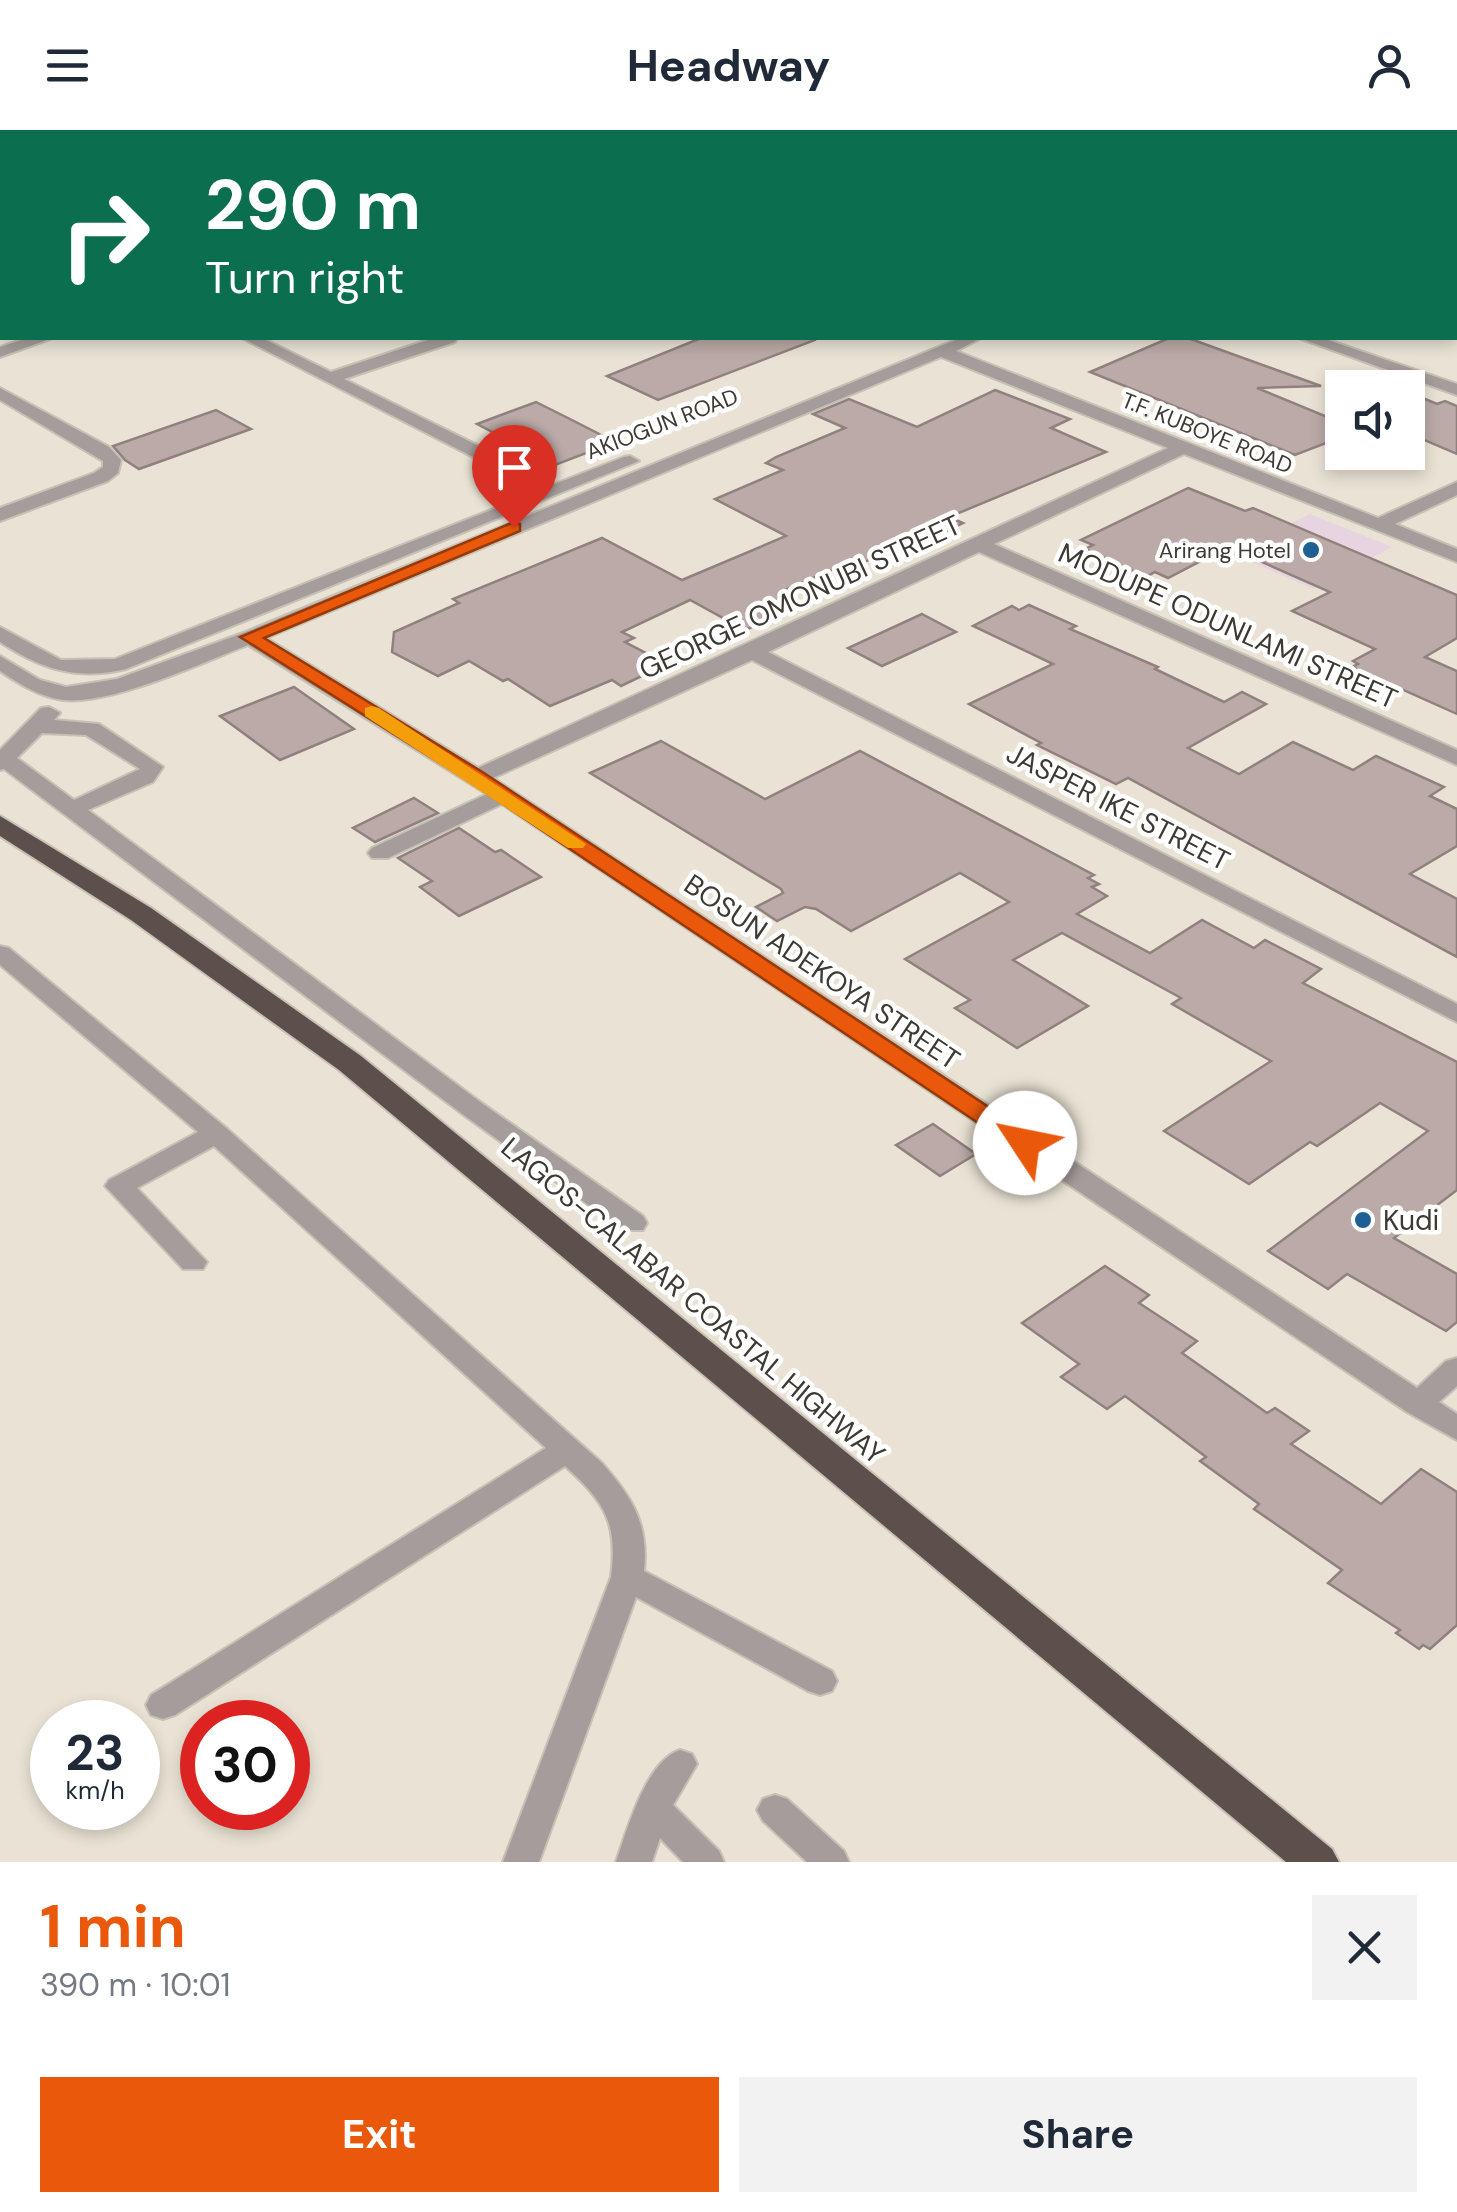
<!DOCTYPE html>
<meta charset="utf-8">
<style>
:root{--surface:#fff;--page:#f2f2f3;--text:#1f2937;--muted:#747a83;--accent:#ea580c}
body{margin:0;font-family:"DM Sans",sans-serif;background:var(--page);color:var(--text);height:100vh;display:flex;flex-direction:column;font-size:38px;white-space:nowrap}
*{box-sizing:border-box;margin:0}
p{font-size:32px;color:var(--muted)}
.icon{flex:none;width:55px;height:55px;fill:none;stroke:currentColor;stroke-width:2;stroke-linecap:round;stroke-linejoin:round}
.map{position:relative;height:1732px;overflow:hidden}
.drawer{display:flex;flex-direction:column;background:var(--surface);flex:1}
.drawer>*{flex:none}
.banner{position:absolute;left:0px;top:0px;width:1458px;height:210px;box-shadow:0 5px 15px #0003;background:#0b6e4f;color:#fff;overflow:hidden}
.controls{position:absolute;left:1325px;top:240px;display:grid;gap:20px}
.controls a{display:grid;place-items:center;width:100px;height:100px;border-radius:0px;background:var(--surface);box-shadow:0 5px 15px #0003;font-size:50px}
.speed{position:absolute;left:30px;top:1570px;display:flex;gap:20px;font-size:50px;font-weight:700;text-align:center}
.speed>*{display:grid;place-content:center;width:130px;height:130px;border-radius:50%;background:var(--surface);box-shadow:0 5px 15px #0003;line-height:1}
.speed small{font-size:25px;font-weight:400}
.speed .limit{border:15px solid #d22;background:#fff;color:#111}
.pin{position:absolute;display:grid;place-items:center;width:85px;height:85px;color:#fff;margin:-102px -42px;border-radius:50% 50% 50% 0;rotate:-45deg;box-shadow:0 0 10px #0007}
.pin .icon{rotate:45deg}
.me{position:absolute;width:110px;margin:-55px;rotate:304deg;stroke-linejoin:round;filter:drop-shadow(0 0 8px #0008)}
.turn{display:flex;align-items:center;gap:35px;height:210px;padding:0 40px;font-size:45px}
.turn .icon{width:130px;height:130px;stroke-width:2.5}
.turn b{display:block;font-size:70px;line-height:85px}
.round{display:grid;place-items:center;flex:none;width:105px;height:105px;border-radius:0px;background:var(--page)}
.headline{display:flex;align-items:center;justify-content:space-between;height:170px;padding:0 40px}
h1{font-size:60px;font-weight:700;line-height:75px;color:var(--accent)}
.button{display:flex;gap:20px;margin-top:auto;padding:20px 40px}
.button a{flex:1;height:115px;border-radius:0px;background:var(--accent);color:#fff;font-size:40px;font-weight:700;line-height:115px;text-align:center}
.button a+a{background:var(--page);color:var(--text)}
header{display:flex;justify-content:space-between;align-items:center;height:130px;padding:0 40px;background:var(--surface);font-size:45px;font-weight:700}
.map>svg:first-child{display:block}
</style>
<header><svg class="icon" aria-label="menu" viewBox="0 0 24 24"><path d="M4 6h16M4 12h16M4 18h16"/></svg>Headway<svg class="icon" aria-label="person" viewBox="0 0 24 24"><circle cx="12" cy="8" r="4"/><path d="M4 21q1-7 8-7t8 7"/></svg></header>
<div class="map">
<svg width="1457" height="1732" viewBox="0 0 1457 1732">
<rect width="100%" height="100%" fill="#eae3d5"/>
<polygon fill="#e8d3e0" points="1310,384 1392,417 1314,459 1230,423"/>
<g fill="#bbaaa7" stroke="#91817e" stroke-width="2.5">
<polygon points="701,208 815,208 815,210 658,270 607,246"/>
<polygon points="1169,208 1188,208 1321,256 1257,258 1342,293 1342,307 1295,325 1090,242"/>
<polygon points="995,260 1070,289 1051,298 1106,322 949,387 963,393 922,413 915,410 846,440 839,437 780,462 804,475 745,500 690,470 622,502 634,508 625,512 667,534 621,556 612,550 550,576 508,549 503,551 469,531 438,546 392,522 394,502 459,473 453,469 602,408 682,450 786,406 715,369 783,340 766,333 776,327 845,298 813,284 849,269 917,297"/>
<polygon points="1408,262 1437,274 1445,271 1457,276 1457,324 1408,303"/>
<polygon points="536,272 568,288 615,312 555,335 477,294"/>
<polygon points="216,280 251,299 139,339 125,330 113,316"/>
<polygon points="1188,358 1245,381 1253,378 1457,465 1457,508 1425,527 1457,541 1457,584 1352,537 1358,534 1353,531 1375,519 1292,481 1330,462 1228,417 1168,448 1155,442 1146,447 1085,419 1093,415 1081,410"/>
<polygon points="1029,475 1076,496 1070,499 1158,537 1155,539 1224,572 1242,562 1266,574 1188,618 1239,644 1293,612 1353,640 1376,626 1444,657 1430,666 1457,679 1457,716 1410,744 1457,769 1457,827 1128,648 1116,654 1037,615 1041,613 969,574 1053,534 973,496 1012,476 1019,480"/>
<polygon points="922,484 956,502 882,536 848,518"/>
<polygon points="294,557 354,599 280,630 220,586"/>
<polygon points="661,611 765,669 860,621 1094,745 1088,748 1099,754 1092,757 1107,766 1077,784 1150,823 1202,790 1254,818 1265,810 1321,839 1303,853 1457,932 1457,1060 1394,1108 1457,1144 1457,1192 1446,1201 1347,1144 1328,1159 1268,1121 1428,1001 1380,973 1317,1016 1310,1012 1249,1054 1164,1001 1271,931 1172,874 1181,868 1062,803 1013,830 1088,876 1017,918 955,878 970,870 905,829 1009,772 960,743 851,801 816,779 805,777 777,791 756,777 783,763 781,759 590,643"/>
<polygon points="414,668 438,683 375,712 353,698"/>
<polygon points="459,698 495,722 501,720 541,747 459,786 420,757 432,751 398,728"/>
<polygon points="933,994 976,1024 940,1046 896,1015"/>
<polygon points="1105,1136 1149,1165 1139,1173 1197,1211 1182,1223 1267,1283 1275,1278 1309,1301 1291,1314 1381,1374 1421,1339 1457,1362 1457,1495 1430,1519 1423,1515 1419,1519 1396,1503 1400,1500 1328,1453 1342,1440 1254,1379 1259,1374 1200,1331 1206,1327 1125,1266 1107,1279 1061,1247 1079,1234 1022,1193"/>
</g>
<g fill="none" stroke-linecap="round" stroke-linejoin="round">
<g stroke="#c7c1b5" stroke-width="4">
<g id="minor">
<polygon points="569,0 589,0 590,2 571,2"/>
<polygon points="711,0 731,0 732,2 713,2"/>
<polygon points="800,0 820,0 821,2 802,2"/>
<polygon points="888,0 908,0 909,2 890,2"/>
<polygon points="1010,0 1030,0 1031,2 1012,2"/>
<polygon points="1125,0 1143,0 1144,2 1127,2"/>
<polygon points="1282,0 1303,0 1304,2 1284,2"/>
<polygon points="1331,0 1352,0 1353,2 1333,2"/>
<rect x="0" y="20" width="2" height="10"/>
<polygon points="0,82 2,83 2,93 0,92"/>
<polygon points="1455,118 1457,119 1457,129 1455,128"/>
<rect x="0" y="123" width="2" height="10"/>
<polygon points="28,208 52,208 0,227 0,217"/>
<path d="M 242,208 L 262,208 L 331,242 L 434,208 L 457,208 L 455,212 L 344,249 L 555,354 L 624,327 L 630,326 L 639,331 L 126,539 C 77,551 41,539 0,512 L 0,497 L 61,530 L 115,529 L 539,361 Z"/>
<path d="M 960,208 L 981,208 L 956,221 L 1378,388 L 1457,352 L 1457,365 L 1395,394 L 1457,419 L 1457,432 L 1184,324 L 994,414 L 1457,620 L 1457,635 L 979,422 L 768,522 L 1457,874 L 1457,892 L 752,530 L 493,648 L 1417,1258 L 1446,1231 L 1457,1228 L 1457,1256 L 1439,1272 L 1457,1284 L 1457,1310 L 1407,1282 L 502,674 L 388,728 L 372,728 L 368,723 L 372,718 L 487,664 L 248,515 C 201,533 112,575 63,570 C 40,567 19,554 0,541 L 0,526 L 40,550 L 66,557 L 117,549 L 243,503 ZM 941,227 L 1168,318 L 478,638 L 266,508 Z"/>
<polygon points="1299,208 1322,208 1457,254 1457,265"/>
<polygon points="0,258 109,317 121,330 118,343 108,351 0,391 0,378 94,343 103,337 103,331 0,270"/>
<path d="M 49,577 L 60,583 L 54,590 L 99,594 L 163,637 L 153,652 L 88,680 L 483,974 L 643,1086 L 647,1093 L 643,1100 L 623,1100 L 465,986 L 4,639 L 0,640 L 0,620 L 41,578 ZM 42,603 L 86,605 L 140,639 L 74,670 L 17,628 Z"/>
<path d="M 0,816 L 9,818 L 225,997 L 602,1333 C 632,1367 649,1394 644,1441 L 832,1541 L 837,1551 L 832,1561 L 820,1565 L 808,1561 L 636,1467 L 539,1732 L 503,1732 L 611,1447 C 618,1393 605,1372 565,1336 L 175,1585 L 163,1589 L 151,1585 L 146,1575 L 151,1565 L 546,1318 L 214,1016 L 137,1058 L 207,1132 L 203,1139 L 183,1139 L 105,1056 L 109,1050 L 198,1002 L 0,835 Z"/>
<path d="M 680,1620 L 692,1624 L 697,1634 L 673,1675 L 719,1721 L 724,1732 L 683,1732 L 660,1708 L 652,1732 L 616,1732 C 627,1700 646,1631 680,1620 Z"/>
<polygon points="775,1665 787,1669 844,1721 849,1732 807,1732 763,1691 757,1680 763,1669"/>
</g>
</g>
<g stroke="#c7c1b5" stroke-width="4">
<polygon id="highway" points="0,686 151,778 361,926 1332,1719 1339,1732 1286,1732 339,940 131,790 0,706"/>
</g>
<use href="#minor" fill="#a59d9b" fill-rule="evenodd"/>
<use href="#highway" fill="#5d4f4b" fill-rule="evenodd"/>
</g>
<polygon fill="#ea580c" stroke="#983908" stroke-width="2.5" points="514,392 520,394 520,401 264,508 484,643 1034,1007 1037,1013 1034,1019 1017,1019 470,652 240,507"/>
<polygon fill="#f59e0b" points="372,576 379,578 586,714 583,718 568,718 365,586 365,578"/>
<g fill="#1e5f94" stroke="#fff" stroke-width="4">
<circle cx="1311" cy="420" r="10"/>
<circle cx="1363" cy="1090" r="10"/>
</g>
<g text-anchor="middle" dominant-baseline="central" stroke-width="9" stroke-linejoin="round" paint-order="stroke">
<g font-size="22" fill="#3d3a34" stroke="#fff">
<text transform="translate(662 294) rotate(-21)">AKIOGUN ROAD</text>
<text transform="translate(1207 303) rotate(22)">T.F. KUBOYE ROAD</text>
</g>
<g font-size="22" fill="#3d3a34" stroke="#fff" text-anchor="end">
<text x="1291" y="420">Arirang Hotel</text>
</g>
<g font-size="28" fill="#3d3a34" stroke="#fff">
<text transform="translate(800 467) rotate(-25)">GEORGE OMONUBI STREET</text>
<text transform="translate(1228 496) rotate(24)">MODUPE ODUNLAMI STREET</text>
<text transform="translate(1118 677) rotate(27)">JASPER IKE STREET</text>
<text transform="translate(822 842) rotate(34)">BOSUN ADEKOYA STREET</text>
<text transform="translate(693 1171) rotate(40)">LAGOS-CALABAR COASTAL HIGHWAY</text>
</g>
<g font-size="28" fill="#3d3a34" stroke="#fff" text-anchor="start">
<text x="1383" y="1090">Kudi</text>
</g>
</g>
</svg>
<div class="controls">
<a><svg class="icon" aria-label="sound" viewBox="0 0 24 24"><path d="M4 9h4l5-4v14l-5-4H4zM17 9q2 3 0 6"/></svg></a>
</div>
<div class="speed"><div>23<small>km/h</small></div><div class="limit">30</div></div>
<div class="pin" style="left:514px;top:397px;background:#d93025"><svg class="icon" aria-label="arrive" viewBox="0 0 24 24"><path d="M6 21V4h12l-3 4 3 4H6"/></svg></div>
<svg class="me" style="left:1025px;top:1013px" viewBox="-20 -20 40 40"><circle r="19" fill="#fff"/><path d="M0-13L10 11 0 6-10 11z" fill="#ea580c"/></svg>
<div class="banner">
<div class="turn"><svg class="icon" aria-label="right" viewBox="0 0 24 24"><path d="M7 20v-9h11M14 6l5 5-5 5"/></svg><div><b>290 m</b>Turn right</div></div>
</div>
</div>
<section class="drawer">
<div class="headline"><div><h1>1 min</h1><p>390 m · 10:01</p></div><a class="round"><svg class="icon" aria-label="close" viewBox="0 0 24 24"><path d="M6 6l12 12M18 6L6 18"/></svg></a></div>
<div class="button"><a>Exit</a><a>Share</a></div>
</section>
